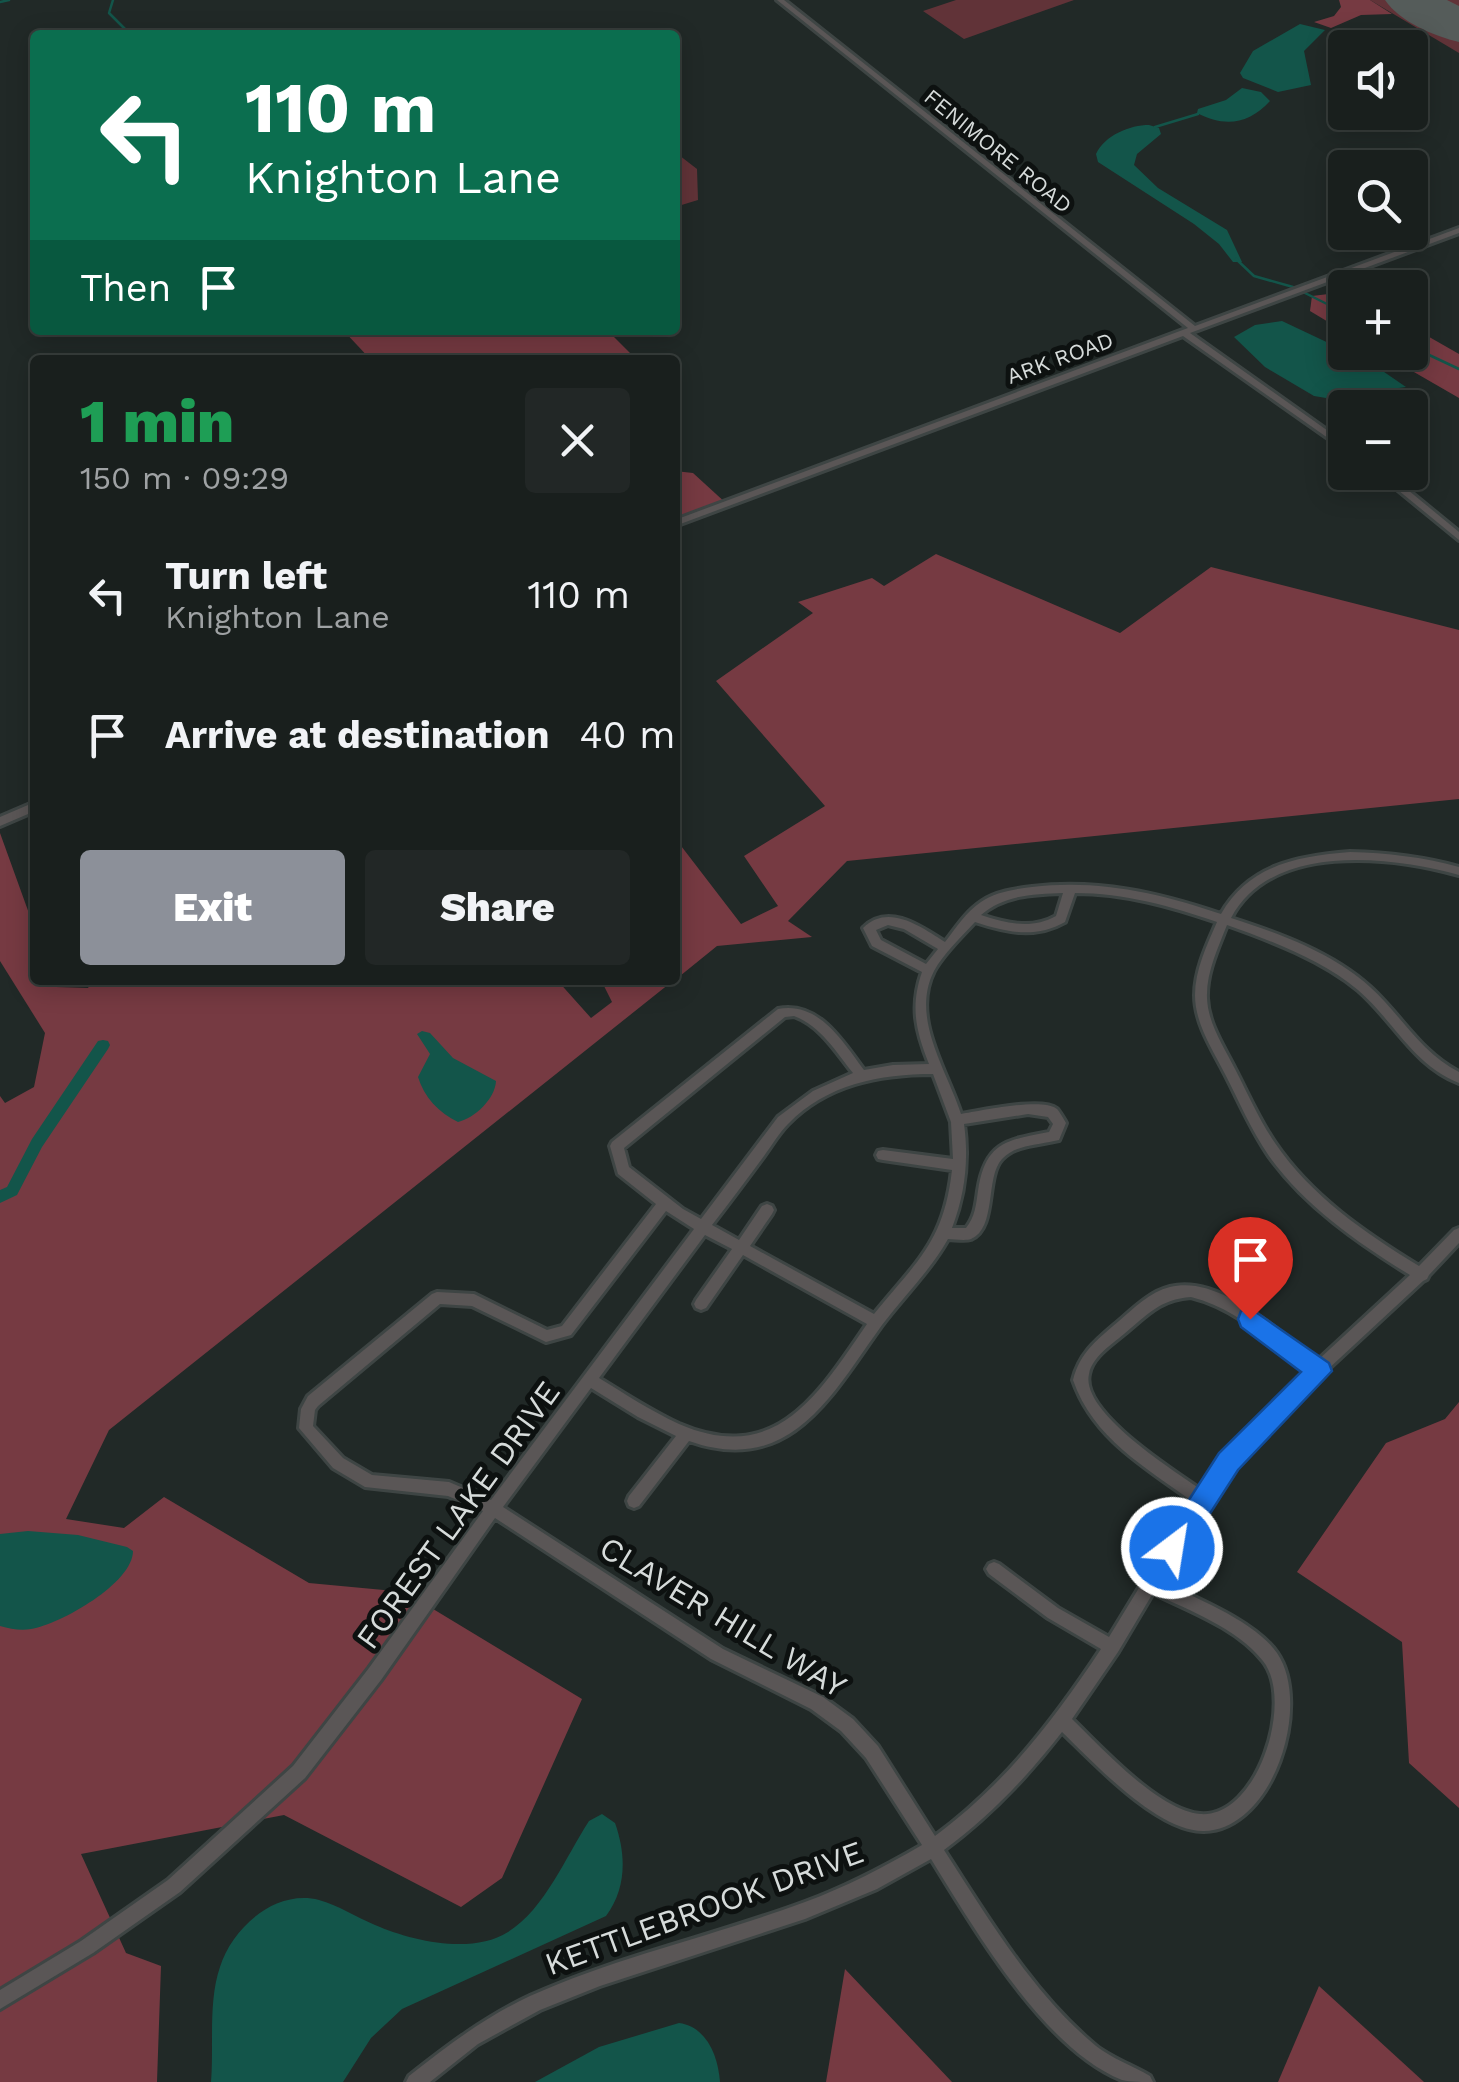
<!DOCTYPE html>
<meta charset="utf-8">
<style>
:root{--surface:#191f1d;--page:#222726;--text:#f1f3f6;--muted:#9fa2a4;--line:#373d3b;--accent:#8c9099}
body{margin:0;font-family:"Work Sans",sans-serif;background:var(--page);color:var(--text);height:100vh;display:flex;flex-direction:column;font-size:38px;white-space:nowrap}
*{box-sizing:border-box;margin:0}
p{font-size:32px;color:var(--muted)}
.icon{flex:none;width:55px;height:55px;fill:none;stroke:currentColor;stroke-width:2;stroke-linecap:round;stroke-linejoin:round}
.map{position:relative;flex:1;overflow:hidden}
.side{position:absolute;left:30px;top:355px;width:650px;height:630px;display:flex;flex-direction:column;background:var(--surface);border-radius:10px;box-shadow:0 5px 25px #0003,0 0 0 2px var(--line)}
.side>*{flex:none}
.top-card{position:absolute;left:30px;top:30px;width:650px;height:305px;border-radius:10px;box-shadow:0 5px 25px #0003,0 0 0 2px var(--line);background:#0b6e4f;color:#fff;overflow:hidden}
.controls{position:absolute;left:1328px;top:30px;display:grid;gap:20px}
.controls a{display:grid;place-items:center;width:100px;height:100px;border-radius:10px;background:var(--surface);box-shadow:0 5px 25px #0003,0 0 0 2px var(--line);font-size:50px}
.pin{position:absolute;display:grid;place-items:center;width:85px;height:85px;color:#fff;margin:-102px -42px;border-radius:50% 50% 50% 0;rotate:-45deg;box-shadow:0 0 10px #0007}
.pin .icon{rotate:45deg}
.me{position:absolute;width:110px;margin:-55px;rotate:31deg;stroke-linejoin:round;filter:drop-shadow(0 0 8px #0008)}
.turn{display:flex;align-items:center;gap:35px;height:210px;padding:0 50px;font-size:45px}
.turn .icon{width:130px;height:130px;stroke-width:2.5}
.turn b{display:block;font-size:70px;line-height:85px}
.then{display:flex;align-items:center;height:95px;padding:0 50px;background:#0003;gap:20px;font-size:38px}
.round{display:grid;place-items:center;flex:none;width:105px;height:105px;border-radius:10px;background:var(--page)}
.headline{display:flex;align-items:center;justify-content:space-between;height:170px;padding:0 50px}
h1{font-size:60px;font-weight:800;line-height:75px;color:#1e9e55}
.action{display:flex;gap:20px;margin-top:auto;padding:20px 50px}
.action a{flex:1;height:115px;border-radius:10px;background:var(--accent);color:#fff;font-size:40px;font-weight:800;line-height:115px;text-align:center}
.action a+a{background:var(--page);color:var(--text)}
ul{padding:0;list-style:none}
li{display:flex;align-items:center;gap:30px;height:140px;padding:0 50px}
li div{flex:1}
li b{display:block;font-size:38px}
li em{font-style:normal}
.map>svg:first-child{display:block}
</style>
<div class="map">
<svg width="1459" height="2082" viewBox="0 0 1459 2082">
<rect width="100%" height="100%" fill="#212927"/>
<g fill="#613338">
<polygon points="956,0 1074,0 964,39 923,11"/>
<polygon points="1370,0 1459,0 1459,53"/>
<polygon points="675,152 697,169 698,200 675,207"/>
</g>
<g fill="#763a42">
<polygon points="1339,0 1370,0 1392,14 1361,15 1331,28 1314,22 1334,16 1341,7"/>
<polygon points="1345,292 1345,332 1310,311 1312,296"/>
<polygon points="1410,326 1459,354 1459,398 1381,353 1410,352"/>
<polygon points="343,330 607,330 637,360 371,360"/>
<polygon points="675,471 693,473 728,505 675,525"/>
<polygon points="936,554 1120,633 1211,567 1459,630 1459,799 847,861 788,921 812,937 717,946 675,980 675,838 741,924 778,906 744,856 825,806 716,681 813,613 798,602 872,578 884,586"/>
<polygon points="0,833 35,930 35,980 53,980 56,987 88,988 93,980 311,980 315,984 319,980 557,980 591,1018 612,1002 601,980 674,980 109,1430 66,1519 124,1528 164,1497 309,1583 405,1592 582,1699 502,1878 461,1907 284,1815 81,1854 126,1953 161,1966 157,2082 0,2082 0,1096 5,1103 34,1087 45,1033 0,961"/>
<polygon points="1459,1402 1459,1808 1409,1763 1402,1642 1297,1572 1386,1443 1445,1419"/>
<polygon points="845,1969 952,2082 826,2082"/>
<polygon points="1319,1986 1424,2082 1278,2082"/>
</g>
<g fill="#13554a">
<polygon points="1300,24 1325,30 1304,51 1311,85 1278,92 1243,78 1240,73 1253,51"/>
<path d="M 1242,88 L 1261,92 L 1270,101 C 1248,125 1224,127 1197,113 L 1198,109 L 1226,100 Z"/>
<path d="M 1149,125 L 1159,128 L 1161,134 L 1137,154 L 1134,165 L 1158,188 L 1227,230 L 1242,262 L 1233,262 L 1219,244 L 1194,224 L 1098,162 L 1096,154 C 1105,135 1130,125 1149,125 Z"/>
<polygon points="1282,321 1371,363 1406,387 1326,398 1314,396 1265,367 1234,337 1255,325"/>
<path d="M 422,1031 L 430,1033 L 453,1058 L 496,1081 C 495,1099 475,1118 458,1122 C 439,1113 424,1097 418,1077 L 430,1054 L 417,1034 Z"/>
<path d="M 28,1531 L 78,1535 L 127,1547 L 133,1551 C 133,1583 61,1624 31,1629 C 21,1631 11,1629 0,1626 L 0,1534 Z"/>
<path d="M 602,1814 L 615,1823 C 626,1854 627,1888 606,1916 L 402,2009 L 371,2038 L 343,2082 L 211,2082 C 214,2045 208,2002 220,1967 C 232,1928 275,1889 319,1900 C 338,1905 356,1917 375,1925 C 412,1941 472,1955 508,1932 C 545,1909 566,1856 589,1821 Z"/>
<path d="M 679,2023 C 707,2027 718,2056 720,2082 L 535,2082 L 599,2047 Z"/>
</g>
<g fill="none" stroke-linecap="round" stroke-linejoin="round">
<g stroke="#13554a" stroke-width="2.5">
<polyline points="113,0 109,13 131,35"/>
<polyline points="0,2 9,0"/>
<polyline points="1155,127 1198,114"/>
<polyline points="1236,259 1254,276 1293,287"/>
<polyline points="1305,293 1345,313"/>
<polyline points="1410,346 1459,369"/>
</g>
<polygon fill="#13554a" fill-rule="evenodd" points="103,1040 108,1041 110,1045 108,1049 42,1147 17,1195 0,1203 0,1190 7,1187 32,1139 98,1041"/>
<path fill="#555c5a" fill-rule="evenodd" d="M 1385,0 L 1447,0 L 1459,6 L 1459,42 C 1434,36 1400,22 1385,0 Z"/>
<g stroke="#3e4544" stroke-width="6">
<g id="street">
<polygon points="777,0 784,0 1195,326 1459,228 1459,233 1190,333 1345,443 1345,450 1183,336 675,526 675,520 1188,328"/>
<polygon points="1376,472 1386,472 1459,532 1459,540"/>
<polygon points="35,802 35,811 0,826 0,817"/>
<path d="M 1350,852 C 1387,853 1423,857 1459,867 L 1459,875 C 1391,856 1271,842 1231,918 C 1278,933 1333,953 1370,987 C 1401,1015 1421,1053 1459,1072 L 1459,1083 C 1413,1065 1394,1021 1358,990 C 1322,960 1272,941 1227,925 C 1218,948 1206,973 1207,998 C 1208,1024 1224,1047 1235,1069 C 1248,1094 1259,1120 1275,1143 C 1311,1196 1365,1233 1419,1266 L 1454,1230 L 1459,1228 L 1459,1243 L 1429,1275 L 1427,1279 L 1423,1281 L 1326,1371 L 1324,1375 L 1317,1378 C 1288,1407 1257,1436 1231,1468 C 1204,1503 1184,1543 1161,1581 C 1195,1598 1255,1621 1277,1653 C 1312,1704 1274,1829 1204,1831 C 1158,1832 1094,1763 1062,1732 C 1027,1777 990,1816 944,1850 C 989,1919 1032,1993 1096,2046 C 1111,2058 1133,2066 1150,2076 L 1153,2082 C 1143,2082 1131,2082 1122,2080 C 1044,2049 974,1928 931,1859 L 877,1889 L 805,1919 L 600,1986 L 540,2010 L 478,2044 L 430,2082 L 406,2082 L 409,2076 C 447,2046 485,2017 530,1996 C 619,1956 714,1936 805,1902 C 846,1887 884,1867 922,1845 L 866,1758 L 841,1731 L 811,1709 L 711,1659 L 495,1518 L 381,1680 L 305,1778 L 180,1892 L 93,1953 L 0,2009 L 0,1990 L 81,1941 L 168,1880 L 293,1766 L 369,1668 L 483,1511 L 448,1496 L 365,1487 L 333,1468 L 299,1428 L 301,1409 L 308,1396 L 432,1294 L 437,1292 L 474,1294 L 547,1330 L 562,1326 L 656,1204 L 618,1174 L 610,1146 L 612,1142 L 778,1009 C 819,1001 843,1042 864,1070 L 893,1065 L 929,1064 C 916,1031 910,1007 922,972 L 872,946 L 863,928 C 888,903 920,926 945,942 C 956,928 966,912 981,902 C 995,892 1015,889 1032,887 C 1098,879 1159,893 1221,914 C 1249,865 1298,856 1350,852 ZM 1063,893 L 1056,916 C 1031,930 1006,923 981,915 C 1003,895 1034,894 1063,893 ZM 1075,893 C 1124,893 1171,906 1217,922 C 1207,945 1195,970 1195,995 C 1195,1024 1213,1050 1225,1074 C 1239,1101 1251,1130 1269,1156 C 1305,1206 1358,1243 1410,1275 L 1317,1361 C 1280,1333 1220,1274 1170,1287 C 1150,1292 1134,1308 1119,1321 C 1098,1339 1080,1352 1073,1380 C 1093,1438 1145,1467 1192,1501 L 1109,1637 L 1058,1608 L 999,1564 L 994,1562 L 989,1564 L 986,1569 L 989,1574 L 1048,1618 L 1101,1649 C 1054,1720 1004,1785 935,1836 L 878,1746 L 853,1719 L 823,1697 L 723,1649 L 503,1507 L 591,1388 L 638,1417 L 676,1436 L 629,1496 L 627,1501 L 629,1506 L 634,1508 L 639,1506 L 689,1441 C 791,1477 832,1394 882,1325 C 904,1296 930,1271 948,1239 C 954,1239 965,1241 971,1239 C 997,1228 985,1177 1002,1159 C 1015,1145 1037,1145 1054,1141 L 1059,1140 L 1066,1123 C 1065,1121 1059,1111 1057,1109 C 1042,1097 981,1111 961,1114 C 947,1070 910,1018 934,971 C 943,954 962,936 975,922 C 1006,932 1035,939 1065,922 ZM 888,925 L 904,929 L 938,949 L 926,964 L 881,940 L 876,930 ZM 794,1016 C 821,1026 836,1052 853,1073 L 813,1091 L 778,1117 L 701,1219 L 683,1209 L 629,1167 L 624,1148 L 785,1017 ZM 933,1074 L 951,1122 L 953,1159 L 883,1150 L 878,1151 L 876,1155 L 878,1159 L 883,1160 L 952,1170 C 944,1242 917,1261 874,1314 L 750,1246 L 772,1214 L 774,1210 L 772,1206 L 767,1204 L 762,1206 L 739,1240 L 712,1225 C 730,1202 747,1179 764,1156 C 772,1145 779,1133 788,1124 C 827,1084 880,1074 933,1074 ZM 1028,1114 L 1048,1117 L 1053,1124 L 1049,1132 C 1006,1140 985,1143 978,1191 C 976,1205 975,1217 966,1228 L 952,1228 C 965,1194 969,1160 964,1124 ZM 666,1211 L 694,1229 L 491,1500 L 449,1482 L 372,1475 L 343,1458 L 313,1426 L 315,1410 L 318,1406 L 440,1304 L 472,1306 L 546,1342 L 571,1335 ZM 705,1235 L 732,1249 L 696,1300 L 694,1304 L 696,1308 L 701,1310 L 706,1308 L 743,1255 L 867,1324 C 818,1395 776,1466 679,1424 C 651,1411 625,1394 599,1378 ZM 1191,1297 C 1236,1308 1271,1342 1307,1370 C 1268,1407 1229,1444 1200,1489 C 1173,1470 1080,1412 1089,1374 C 1092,1357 1111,1345 1124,1334 C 1147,1315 1160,1299 1191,1297 ZM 1153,1593 C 1190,1611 1237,1628 1263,1661 C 1295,1701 1257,1819 1200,1814 C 1158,1810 1102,1748 1072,1719 L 1118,1652 Z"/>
</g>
</g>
<use href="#street" fill="#5a5656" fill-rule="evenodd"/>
</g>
<polygon fill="#1a73e8" stroke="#114b97" stroke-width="2.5" points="1250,1308 1329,1363 1332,1371 1238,1470 1182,1557 1172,1561 1162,1557 1158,1548 1219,1453 1301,1372 1241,1327 1238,1319 1241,1311"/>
<g text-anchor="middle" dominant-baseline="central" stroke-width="10" stroke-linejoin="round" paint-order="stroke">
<g font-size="22" fill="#d6dbda" stroke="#0d1110">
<text transform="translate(998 151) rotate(39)">FENIMORE ROAD</text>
<text transform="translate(1060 358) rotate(-20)">ARK ROAD</text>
</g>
<g font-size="32" fill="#d6dbda" stroke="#0d1110">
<text transform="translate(458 1515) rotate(-54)">FOREST LAKE DRIVE</text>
<text transform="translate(723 1617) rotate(31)">CLAVER HILL WAY</text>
<text transform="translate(704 1908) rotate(-20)">KETTLEBROOK DRIVE</text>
</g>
</g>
</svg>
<div class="controls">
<a><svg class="icon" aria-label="sound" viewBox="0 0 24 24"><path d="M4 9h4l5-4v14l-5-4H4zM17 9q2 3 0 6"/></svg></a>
<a><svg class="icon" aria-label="search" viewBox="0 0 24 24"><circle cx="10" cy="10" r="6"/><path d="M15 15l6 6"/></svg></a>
<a>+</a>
<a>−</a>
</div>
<div class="pin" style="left:1250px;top:1319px;background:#d93025"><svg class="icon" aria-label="arrive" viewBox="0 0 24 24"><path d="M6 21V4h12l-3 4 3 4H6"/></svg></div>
<svg class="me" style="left:1172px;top:1548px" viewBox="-20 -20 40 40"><circle r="17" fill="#1a73e8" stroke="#fff" stroke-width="3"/><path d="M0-11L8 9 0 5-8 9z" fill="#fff"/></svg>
<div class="top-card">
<div class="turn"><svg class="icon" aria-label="left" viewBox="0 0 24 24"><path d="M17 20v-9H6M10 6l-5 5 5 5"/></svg><div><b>110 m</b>Knighton Lane</div></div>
<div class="then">Then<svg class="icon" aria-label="arrive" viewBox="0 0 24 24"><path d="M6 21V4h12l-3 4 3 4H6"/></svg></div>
</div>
<section class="side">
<div class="headline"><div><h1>1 min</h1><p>150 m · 09:29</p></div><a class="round"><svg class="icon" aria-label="close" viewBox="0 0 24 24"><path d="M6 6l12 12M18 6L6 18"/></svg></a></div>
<ul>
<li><svg class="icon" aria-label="left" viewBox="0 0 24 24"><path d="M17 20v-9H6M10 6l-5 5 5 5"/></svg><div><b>Turn left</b><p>Knighton Lane</p></div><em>110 m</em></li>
<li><svg class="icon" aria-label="arrive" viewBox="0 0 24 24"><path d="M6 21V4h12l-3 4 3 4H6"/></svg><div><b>Arrive at destination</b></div><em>40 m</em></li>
</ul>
<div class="action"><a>Exit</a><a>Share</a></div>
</section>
</div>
